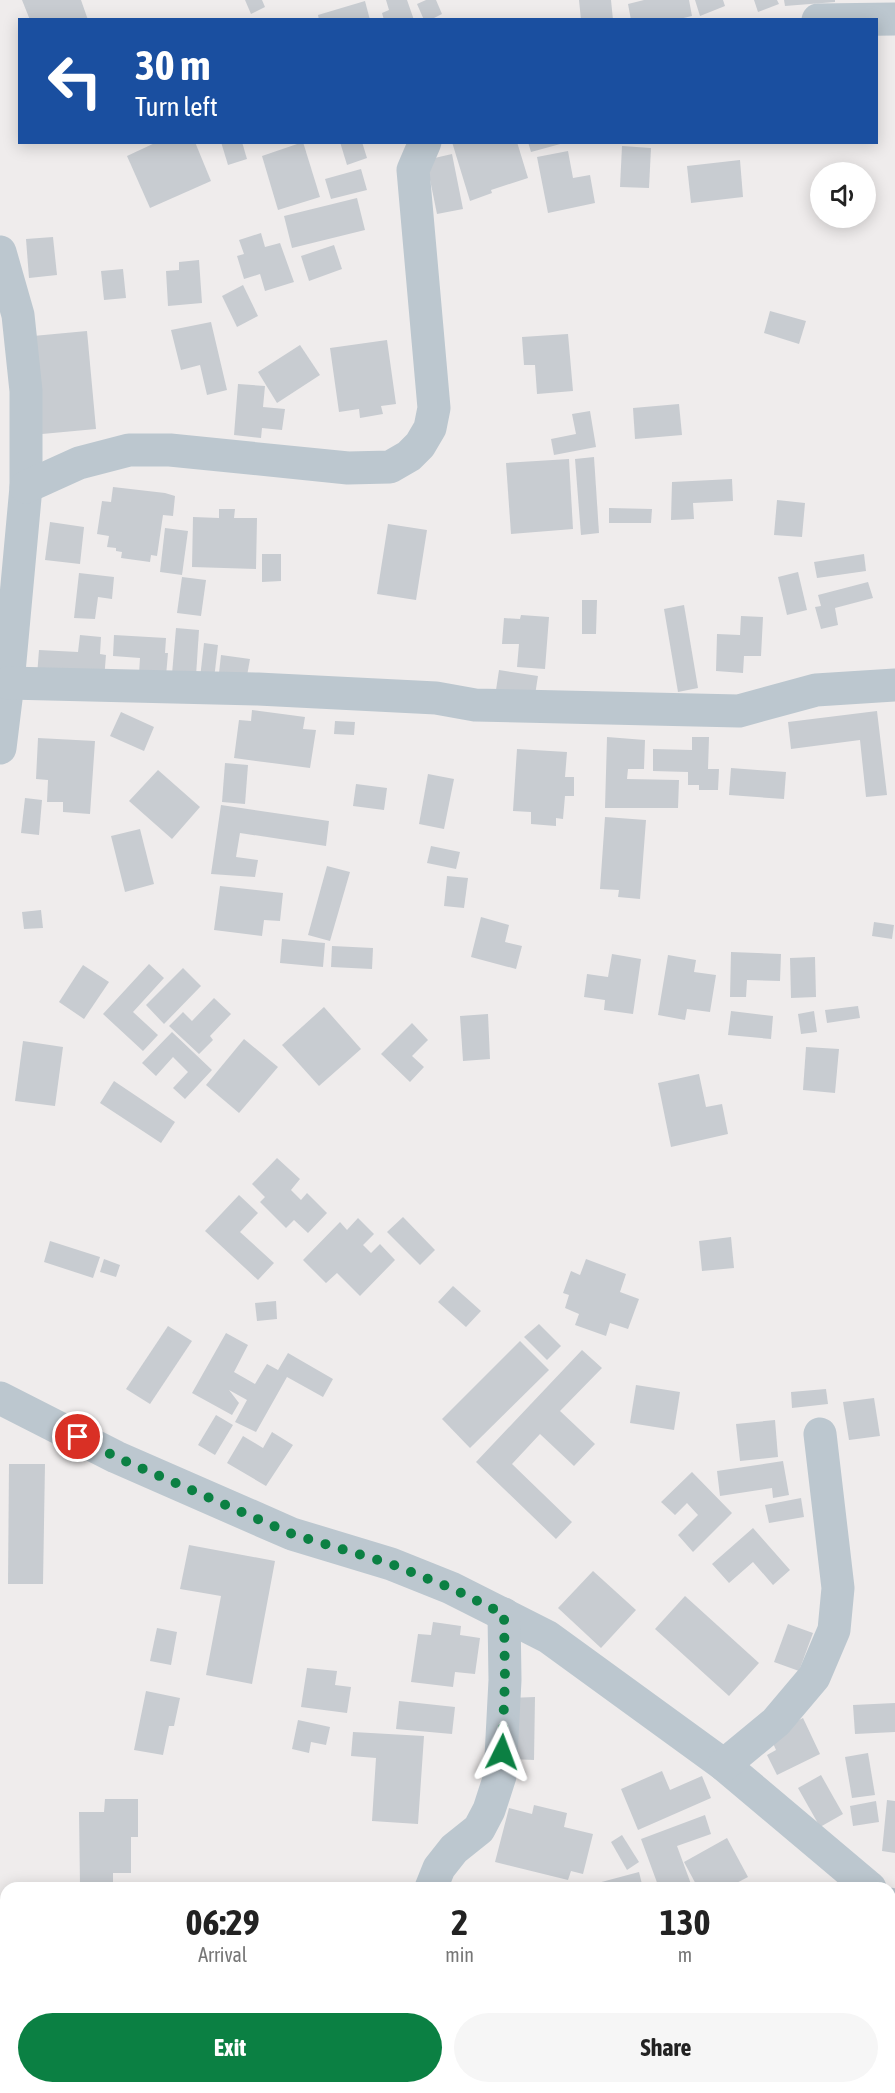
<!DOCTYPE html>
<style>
:root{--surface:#fff;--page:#f6f6f6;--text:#222;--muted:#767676;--accent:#0b8043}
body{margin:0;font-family:"Asap Condensed",sans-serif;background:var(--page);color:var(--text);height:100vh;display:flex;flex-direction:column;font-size:22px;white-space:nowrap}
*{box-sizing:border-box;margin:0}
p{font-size:20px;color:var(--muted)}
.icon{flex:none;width:33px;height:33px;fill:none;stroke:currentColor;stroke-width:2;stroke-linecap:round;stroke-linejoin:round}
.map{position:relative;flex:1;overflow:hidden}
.sheet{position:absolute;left:0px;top:1882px;width:896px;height:212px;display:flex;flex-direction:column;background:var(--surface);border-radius:18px 18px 0 0;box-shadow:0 3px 15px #0003}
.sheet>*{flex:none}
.guide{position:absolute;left:18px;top:18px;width:860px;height:126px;border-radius:0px;box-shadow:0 3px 15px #0003;background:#1a4fa0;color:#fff;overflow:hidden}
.buttons{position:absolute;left:810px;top:162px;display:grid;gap:12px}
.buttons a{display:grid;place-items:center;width:66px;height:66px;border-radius:50%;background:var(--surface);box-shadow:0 3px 15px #0003;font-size:30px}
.pin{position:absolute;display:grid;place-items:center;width:51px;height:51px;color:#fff;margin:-26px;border:3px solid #fff;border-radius:50%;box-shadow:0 2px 6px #0007}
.me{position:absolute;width:66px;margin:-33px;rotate:3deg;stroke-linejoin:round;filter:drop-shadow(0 0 4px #0008)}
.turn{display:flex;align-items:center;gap:21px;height:126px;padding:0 18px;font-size:27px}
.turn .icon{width:78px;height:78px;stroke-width:2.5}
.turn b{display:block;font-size:42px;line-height:51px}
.eta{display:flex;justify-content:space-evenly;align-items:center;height:102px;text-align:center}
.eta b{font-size:36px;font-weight:700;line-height:42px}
.action{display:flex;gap:12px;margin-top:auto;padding:12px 18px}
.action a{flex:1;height:69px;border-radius:36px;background:var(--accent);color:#fff;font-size:24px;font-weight:700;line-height:69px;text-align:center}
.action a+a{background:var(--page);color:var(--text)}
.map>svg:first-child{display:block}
</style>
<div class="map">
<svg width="895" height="2093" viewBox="0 0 895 2093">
<rect width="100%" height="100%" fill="#efecec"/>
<g fill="#c8ccd1">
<polygon points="22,0 81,0 88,20 30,20"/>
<polygon points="245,0 262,0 265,7 251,14"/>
<polygon points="386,0 407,0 414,20 384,20 382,13 389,10"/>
<polygon points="426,0 436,0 442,14 430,20 424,20 417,4"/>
<polygon points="579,0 611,0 613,20 581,20"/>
<polygon points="644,0 689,0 692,16 675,20 631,20 628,4"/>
<polygon points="695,0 723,0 725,6 700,16"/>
<polygon points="754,0 777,0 779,4 758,12"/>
<polygon points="784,0 835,0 835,2 785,6"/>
<polygon points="365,1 370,20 319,20 318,15"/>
<polygon points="157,142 195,142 211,181 150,208 127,156"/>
<polygon points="221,142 242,142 247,159 228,165"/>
<polygon points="303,142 320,197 278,210 262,156"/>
<polygon points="340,142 362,142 367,158 347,165"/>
<polygon points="452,142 517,142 528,178 491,190 492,193 470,201"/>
<polygon points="528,142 563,142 564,143 531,152"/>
<polygon points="622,146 651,148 649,188 620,187"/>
<polygon points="568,151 573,178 590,175 595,203 548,213 537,157"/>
<polygon points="452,154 463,209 437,214 426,160"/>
<polygon points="740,160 743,197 691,203 687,166"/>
<polygon points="361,169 367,190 331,199 325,179"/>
<polygon points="357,198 365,230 292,248 284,216"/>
<polygon points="261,233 265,247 280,243 294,282 265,291 260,274 244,279 237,256 244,254 239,240"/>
<polygon points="53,237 57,275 29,278 26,239"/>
<polygon points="334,245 342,269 309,281 301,256"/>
<polygon points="199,260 202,303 168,306 166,271 179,270 179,262"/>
<polygon points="123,269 126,298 104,300 101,271"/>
<polygon points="243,285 258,316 237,327 222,296"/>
<polygon points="770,311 806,321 799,344 764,333"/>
<polygon points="211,322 227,390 207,395 200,365 181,370 171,330"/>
<polygon points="87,331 96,429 42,434 33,336"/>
<polygon points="568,334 573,391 537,394 535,365 524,365 522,337"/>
<polygon points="387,340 396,404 381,406 383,414 360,418 359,409 339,412 330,348"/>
<polygon points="300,345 320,375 277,403 258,372"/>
<polygon points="238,384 265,386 263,407 285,409 282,430 262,428 261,438 234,435"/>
<polygon points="679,404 682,435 635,439 633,408"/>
<polygon points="590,411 596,447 554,455 551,439 576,434 572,414"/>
<polygon points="594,457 599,533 581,535 575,459"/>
<polygon points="569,459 573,529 511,534 506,463"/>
<polygon points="732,479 733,501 693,503 694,519 671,520 672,482"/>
<polygon points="113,487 165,493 175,496 173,516 163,515 157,556 151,555 150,562 121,558 122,552 116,551 116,548 107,547 109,536 97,534 102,501 111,502"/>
<polygon points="777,500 805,503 802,537 774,535"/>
<polygon points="609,508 652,509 651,523 609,523"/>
<polygon points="219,509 235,509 234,518 257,518 256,569 192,567 193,517 219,518"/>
<polygon points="50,522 84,527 80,564 45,560"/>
<polygon points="388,524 427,530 416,600 377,594"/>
<polygon points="165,528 188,531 182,575 160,572"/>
<polygon points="262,554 281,554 281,581 262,582"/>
<polygon points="864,554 866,571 817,578 814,562"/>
<polygon points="798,572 807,610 787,615 778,577"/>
<polygon points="79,573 114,577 112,599 98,597 95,619 74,618"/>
<polygon points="182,577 206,580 201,616 177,613"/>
<polygon points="868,582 873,598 835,608 838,625 821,629 815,607 821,606 818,595"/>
<polygon points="582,600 597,600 596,634 582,634"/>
<polygon points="684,605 698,688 678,692 664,609"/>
<polygon points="521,615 549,617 545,669 517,667 519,644 502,644 504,618 520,619"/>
<polygon points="741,616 763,617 761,656 744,656 743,673 716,671 717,634 740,635"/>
<polygon points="176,628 199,630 196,676 172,674"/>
<polygon points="80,635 101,637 100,654 106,655 104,680 37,676 39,650 78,652"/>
<polygon points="114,635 166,638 165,653 168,653 166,676 139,674 140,658 113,656"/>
<polygon points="204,643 218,645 214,679 200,678"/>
<polygon points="221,655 250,659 247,676 219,673"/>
<polygon points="499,670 538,676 535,695 496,690"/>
<polygon points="252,710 305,717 303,729 316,730 310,768 234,758 239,720 251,721"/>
<polygon points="877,711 887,795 866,797 860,740 791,749 788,722"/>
<polygon points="121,712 154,727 144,751 110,736"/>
<polygon points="335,721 355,722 354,735 334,734"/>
<polygon points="607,737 645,740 644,769 628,769 627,779 679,780 678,808 605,808"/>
<polygon points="692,737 709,737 708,769 719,769 718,790 699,790 699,785 688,785 688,772 653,771 653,749 692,750"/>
<polygon points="38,738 95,741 90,814 63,812 63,802 47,802 48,780 36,779"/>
<polygon points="517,749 567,752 565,777 574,777 574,796 565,796 563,819 556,818 556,826 531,824 531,812 513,811"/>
<polygon points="225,763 248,765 245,804 222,802"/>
<polygon points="731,768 786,772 784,799 729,795"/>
<polygon points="158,770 200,807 172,839 129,801"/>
<polygon points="428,774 454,779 444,829 419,824"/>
<polygon points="356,784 387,788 384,810 353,806"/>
<polygon points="25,798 42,800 39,835 21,833"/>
<polygon points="221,805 329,821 326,846 240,833 236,857 258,860 255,877 211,874"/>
<polygon points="605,817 646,820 640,899 618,897 619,890 600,889"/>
<polygon points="140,829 154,884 125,892 111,836"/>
<polygon points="431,846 460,852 456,869 427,863"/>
<polygon points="327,866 350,872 330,941 308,935"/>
<polygon points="447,876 468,878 464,908 444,906"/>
<polygon points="220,886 283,893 280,921 264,920 262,936 214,930"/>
<polygon points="41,910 43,928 24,929 22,912"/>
<polygon points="481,917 509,925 505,942 522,946 516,969 471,957"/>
<polygon points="874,922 894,925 892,939 872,936"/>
<polygon points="282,939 325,943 323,967 280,963"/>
<polygon points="332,946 373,948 372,969 331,967"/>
<polygon points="731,952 781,954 780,981 747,980 746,997 730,997"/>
<polygon points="612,954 641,959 633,1014 604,1010 605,1000 584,997 587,974 608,977"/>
<polygon points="668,955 696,960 694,972 716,975 710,1012 687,1009 685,1020 658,1015"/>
<polygon points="815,957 816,997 791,998 790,958"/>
<polygon points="149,964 164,978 133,1012 158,1035 143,1051 103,1014"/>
<polygon points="83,965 109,982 84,1019 59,1002"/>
<polygon points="183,968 201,986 164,1024 146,1005"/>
<polygon points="214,998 231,1014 210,1036 213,1040 199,1054 169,1026 183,1012 192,1021"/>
<polygon points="858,1006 860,1018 827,1023 825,1010"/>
<polygon points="324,1007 361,1049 319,1086 282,1045"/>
<polygon points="731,1011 773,1016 771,1039 728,1035"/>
<polygon points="814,1011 817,1032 801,1034 798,1014"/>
<polygon points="488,1014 490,1059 463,1061 460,1016"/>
<polygon points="412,1023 428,1040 412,1056 424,1067 410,1082 381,1054"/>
<polygon points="172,1032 212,1070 185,1099 173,1088 188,1072 173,1057 156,1076 142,1063"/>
<polygon points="244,1039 278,1067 239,1113 206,1085"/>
<polygon points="23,1041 63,1047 55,1106 15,1101"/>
<polygon points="806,1047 839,1049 835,1093 803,1090"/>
<polygon points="699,1074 706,1107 722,1104 728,1134 671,1147 658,1083"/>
<polygon points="114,1081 175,1122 161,1143 100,1103"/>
<polygon points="277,1158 300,1179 291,1190 301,1200 307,1193 327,1213 308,1233 294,1220 286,1228 260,1202 265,1197 252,1184"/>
<polygon points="239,1195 258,1213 240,1232 274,1263 258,1280 205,1231"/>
<polygon points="403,1217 435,1250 420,1265 387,1232"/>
<polygon points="358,1218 374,1234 363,1245 371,1253 380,1244 395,1260 360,1296 337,1273 326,1283 303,1260 340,1222 347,1230"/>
<polygon points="731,1237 734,1268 702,1271 699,1241"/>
<polygon points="50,1241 100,1257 93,1278 44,1262"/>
<polygon points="104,1259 120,1265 116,1277 100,1272"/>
<polygon points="586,1259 626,1274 620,1292 639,1299 628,1329 610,1323 606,1336 575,1325 579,1314 565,1308 569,1295 563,1293 571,1271 580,1275"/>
<polygon points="453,1286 481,1311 466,1327 438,1302"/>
<polygon points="276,1301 277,1319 257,1321 255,1303"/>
<polygon points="539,1324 561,1346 547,1360 524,1337"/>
<polygon points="168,1326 192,1341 150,1404 126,1389"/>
<polygon points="226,1333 248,1345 234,1372 255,1384 267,1364 278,1370 288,1353 333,1379 323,1397 287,1377 256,1432 235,1422 247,1400 229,1390 239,1403 232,1415 192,1393"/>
<polygon points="520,1341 549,1370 470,1448 442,1419"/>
<polygon points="582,1350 602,1368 560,1411 595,1444 574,1466 540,1434 512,1464 572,1522 556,1539 476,1462"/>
<polygon points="636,1385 680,1392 674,1430 630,1423"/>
<polygon points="826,1389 828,1404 792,1408 791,1392"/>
<polygon points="874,1398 880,1436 849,1440 843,1402"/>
<polygon points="216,1415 233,1425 215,1455 198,1445"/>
<polygon points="775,1420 778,1457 740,1461 736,1424"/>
<polygon points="272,1432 293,1445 266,1486 227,1463 243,1436 263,1448"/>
<polygon points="783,1461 789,1495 773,1498 772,1488 720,1496 717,1471"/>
<polygon points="9,1464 45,1464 43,1584 8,1584"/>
<polygon points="692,1472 732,1513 693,1552 678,1535 698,1515 687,1503 675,1515 661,1502"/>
<polygon points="801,1498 804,1517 769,1523 765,1505"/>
<polygon points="753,1528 790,1570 773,1585 753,1562 729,1583 712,1564"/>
<polygon points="189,1545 275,1561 252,1684 206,1675 221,1596 180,1589"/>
<polygon points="593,1571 636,1610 601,1648 558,1608"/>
<polygon points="685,1596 759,1663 729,1696 655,1629"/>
<polygon points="433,1622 461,1626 460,1635 480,1638 475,1674 455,1672 453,1687 411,1682 418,1634 431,1635"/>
<polygon points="788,1624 813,1633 799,1671 774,1662"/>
<polygon points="157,1628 177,1632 171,1665 150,1661"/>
<polygon points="307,1668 337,1671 335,1685 351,1687 347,1713 301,1707"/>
<polygon points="146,1691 180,1698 174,1726 169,1726 163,1755 134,1750"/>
<polygon points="535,1697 534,1760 510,1759 509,1698"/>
<polygon points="399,1701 455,1707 452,1734 396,1729"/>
<polygon points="895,1703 895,1732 855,1734 853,1705"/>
<polygon points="803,1718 820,1754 777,1775 767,1755 776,1750 772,1741 781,1729"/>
<polygon points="298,1720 330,1727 326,1745 311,1742 309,1753 292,1749"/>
<polygon points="353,1732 424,1736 418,1824 372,1821 376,1758 351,1756"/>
<polygon points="868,1753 875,1795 852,1798 845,1757"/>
<polygon points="662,1771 670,1790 702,1776 711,1798 638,1830 621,1789"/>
<polygon points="821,1775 843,1814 820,1827 798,1788"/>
<polygon points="105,1799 138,1799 138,1837 131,1837 131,1873 113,1873 113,1885 80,1886 79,1812 104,1812"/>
<polygon points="887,1800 895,1801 895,1853 882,1851"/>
<polygon points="876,1801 879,1822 853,1826 850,1806"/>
<polygon points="534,1805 567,1813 564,1827 593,1834 583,1874 571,1871 568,1880 495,1862 509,1808 532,1814"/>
<polygon points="705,1815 711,1834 677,1846 691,1884 678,1888 659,1888 641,1839"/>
<polygon points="622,1835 639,1862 627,1870 611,1842"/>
<polygon points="727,1838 748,1877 727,1888 698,1888 684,1862"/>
<polygon points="639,1872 643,1888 579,1888"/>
<polygon points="895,1997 895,2040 890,2031 890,2001"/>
<rect x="101" y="2088" width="63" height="5"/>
<polygon points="176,2088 203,2088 203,2093 175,2093"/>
<polygon points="262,2088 303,2088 302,2093 262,2093"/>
<rect x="374" y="2088" width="64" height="5"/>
<rect x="784" y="2088" width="24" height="5"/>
<polygon points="877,2088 891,2088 893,2093 865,2093"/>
</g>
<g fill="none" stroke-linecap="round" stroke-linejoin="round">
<g stroke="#bcc7cf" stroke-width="33">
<polyline points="818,20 895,19"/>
<polyline points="0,252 18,315 26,391 26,487 8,683 0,748"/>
<polyline points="26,487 79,463 129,450 170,450 348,468 390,467 409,456 420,445 430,428 434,408 413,170 425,142"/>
<polyline points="8,683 258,689 436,698 475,705 739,711 816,690 895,685"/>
<polyline points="0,1398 116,1457 292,1534 391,1564 451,1588 548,1637 724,1765 870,1888"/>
<polyline points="724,1765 776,1722 814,1677 834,1630 838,1588 820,1434"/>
<polyline points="431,1888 439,1868 454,1849 479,1829 489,1810 500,1776 505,1680 504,1614"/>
<polyline points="890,1904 895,1908"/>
</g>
</g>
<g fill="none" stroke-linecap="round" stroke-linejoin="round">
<polyline stroke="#0b8043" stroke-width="10" stroke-dasharray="0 18" points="78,1437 116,1457 292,1534 391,1564 451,1588 504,1614 505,1680 502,1752"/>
</g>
</svg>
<div class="buttons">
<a><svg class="icon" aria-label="sound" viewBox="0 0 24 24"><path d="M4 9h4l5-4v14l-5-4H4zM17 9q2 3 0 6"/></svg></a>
</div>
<div class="pin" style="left:78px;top:1437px;background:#d93025"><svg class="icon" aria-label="arrive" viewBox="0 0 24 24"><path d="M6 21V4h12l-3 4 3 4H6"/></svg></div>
<svg class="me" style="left:502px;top:1752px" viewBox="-20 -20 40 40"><path d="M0-17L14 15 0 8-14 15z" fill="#0b8043" stroke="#fff" stroke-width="4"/></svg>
<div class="guide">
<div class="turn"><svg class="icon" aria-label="left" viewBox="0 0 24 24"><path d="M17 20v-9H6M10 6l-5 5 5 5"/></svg><div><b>30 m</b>Turn left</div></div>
</div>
<section class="sheet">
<div class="eta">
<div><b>06:29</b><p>Arrival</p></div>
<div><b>2</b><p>min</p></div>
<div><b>130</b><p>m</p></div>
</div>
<div class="action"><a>Exit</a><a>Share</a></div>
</section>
</div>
